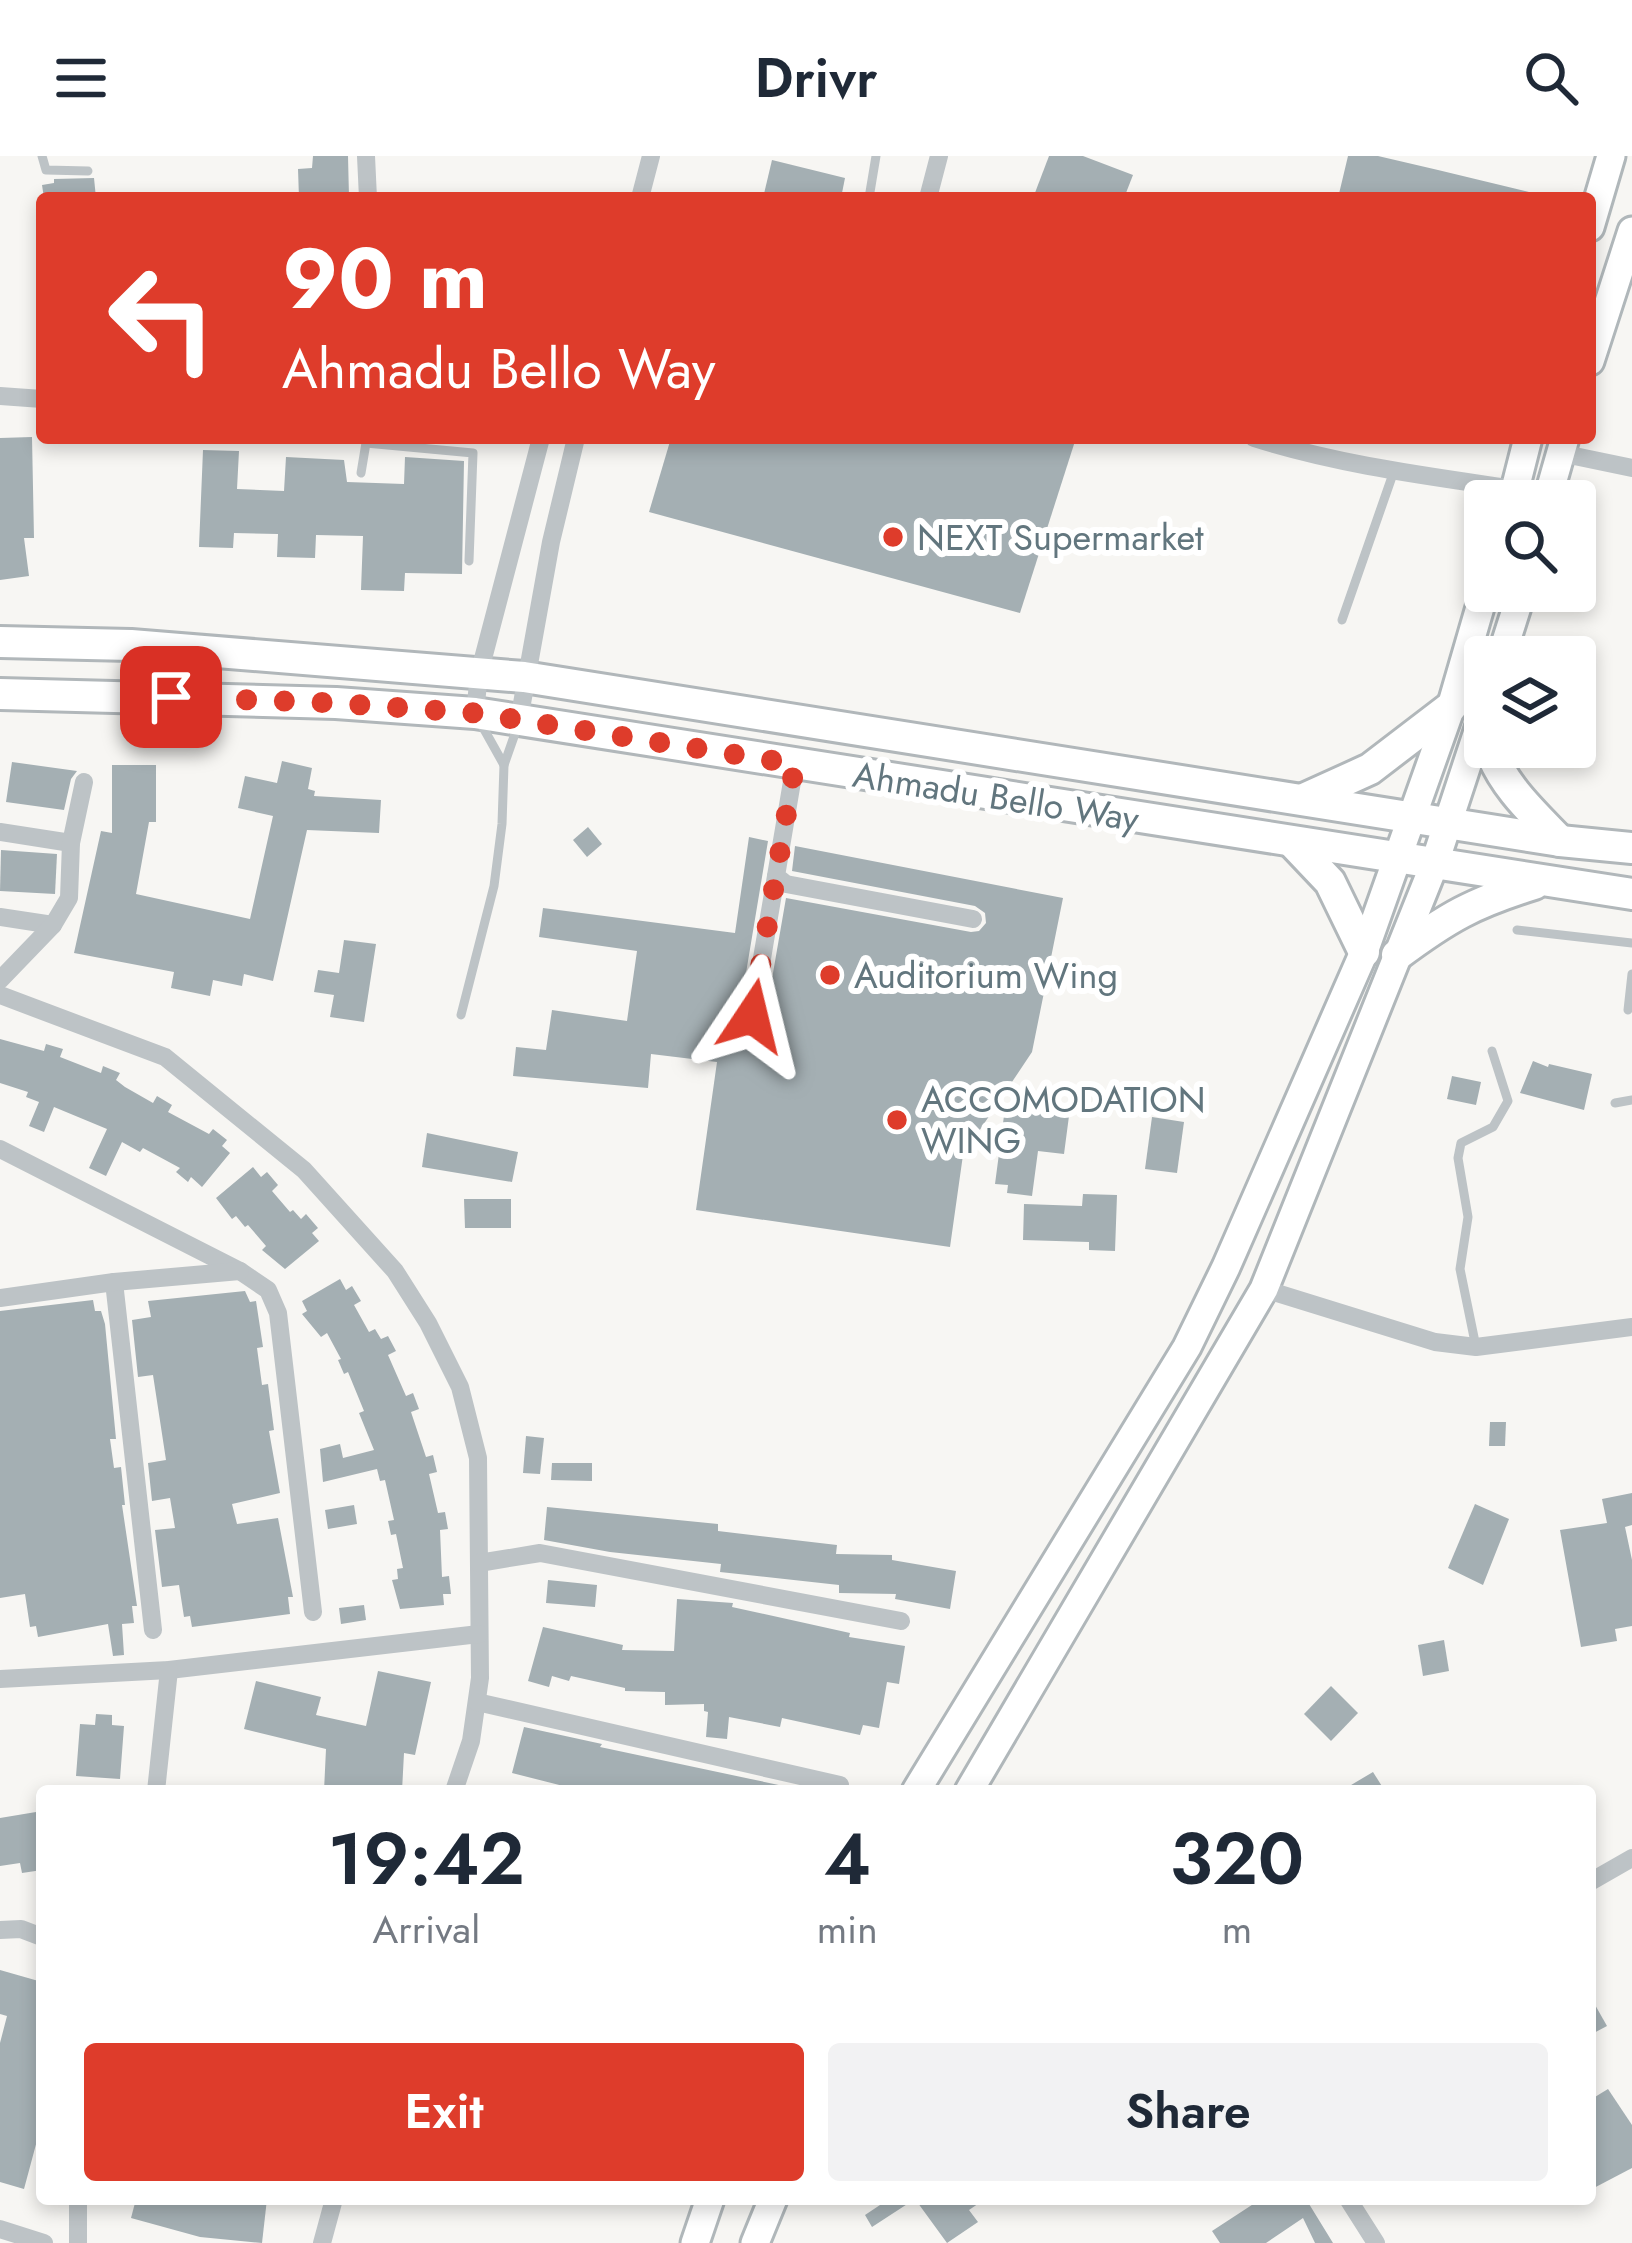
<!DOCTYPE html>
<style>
:root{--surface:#fff;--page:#f2f2f3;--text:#1f2937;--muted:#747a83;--accent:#de3c2b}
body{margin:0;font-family:Jost,sans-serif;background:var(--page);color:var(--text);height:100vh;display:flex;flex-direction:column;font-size:45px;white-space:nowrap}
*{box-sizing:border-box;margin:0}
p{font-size:39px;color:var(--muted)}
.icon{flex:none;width:66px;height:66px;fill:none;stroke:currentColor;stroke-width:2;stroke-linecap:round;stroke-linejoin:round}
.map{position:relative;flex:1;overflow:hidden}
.side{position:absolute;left:36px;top:1629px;width:1560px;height:420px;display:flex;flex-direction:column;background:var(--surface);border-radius:12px;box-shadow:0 6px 18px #0003}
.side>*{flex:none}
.top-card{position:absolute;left:36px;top:36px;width:1560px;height:252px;border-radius:12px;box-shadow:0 6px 18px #0003;background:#de3c2b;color:#fff;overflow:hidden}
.fabs{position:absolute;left:1464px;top:324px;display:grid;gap:24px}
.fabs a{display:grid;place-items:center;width:132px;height:132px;border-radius:12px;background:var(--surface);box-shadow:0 6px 18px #0003;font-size:60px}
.pin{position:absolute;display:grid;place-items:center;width:102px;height:102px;color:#fff;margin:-51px;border-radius:24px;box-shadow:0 6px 18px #0006}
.me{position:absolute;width:132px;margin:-66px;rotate:10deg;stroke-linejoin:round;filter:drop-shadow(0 0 9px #0008)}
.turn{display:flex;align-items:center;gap:42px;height:252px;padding:0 48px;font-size:54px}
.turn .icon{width:156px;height:156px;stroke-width:2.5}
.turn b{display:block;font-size:84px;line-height:102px}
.eta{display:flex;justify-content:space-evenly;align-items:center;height:204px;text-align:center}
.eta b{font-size:72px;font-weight:600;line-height:84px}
.action{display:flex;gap:24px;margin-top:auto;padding:24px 48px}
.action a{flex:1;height:138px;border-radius:12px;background:var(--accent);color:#fff;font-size:48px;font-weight:600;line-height:138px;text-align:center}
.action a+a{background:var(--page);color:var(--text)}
header{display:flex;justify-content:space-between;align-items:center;height:156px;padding:0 48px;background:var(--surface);font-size:54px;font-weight:600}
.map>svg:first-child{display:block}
</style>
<header><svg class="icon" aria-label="menu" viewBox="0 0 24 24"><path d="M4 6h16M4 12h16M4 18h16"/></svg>Drivr<svg class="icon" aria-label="search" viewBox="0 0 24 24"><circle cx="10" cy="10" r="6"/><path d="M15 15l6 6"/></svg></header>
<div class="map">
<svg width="1632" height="2087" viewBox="0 0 1632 2087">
<rect width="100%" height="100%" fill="#f7f6f3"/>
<g fill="#a4afb3">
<polygon points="313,0 348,0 349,41 299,42 298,13 312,12"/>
<polygon points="1049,0 1083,0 1133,19 1124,42 1033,42"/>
<polygon points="1348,0 1378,0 1438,14 1529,36 1529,42 1396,42 1381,39 1380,42 1338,42"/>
<polygon points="772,4 845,22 841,42 763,42"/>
<polygon points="94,22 96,42 44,42 42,29 54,27 54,23"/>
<polygon points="32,281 34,382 24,382 29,420 0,424 0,282"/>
<polygon points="671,282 1076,282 1020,457 649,356"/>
<polygon points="203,294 239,295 237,333 284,335 286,301 344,304 347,326 404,328 405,301 464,305 462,418 405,417 404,435 361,434 363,380 316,379 315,402 277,401 278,378 234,377 233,392 199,391"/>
<polygon points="282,605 312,612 308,633 315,635 314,640 381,644 379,677 307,674 273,825 244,818 242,830 213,824 210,840 171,832 174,816 74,797 101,675 112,677 112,609 156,609 156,666 149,666 136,738 250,763 273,660 238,652 245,620 277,627"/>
<polygon points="12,606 77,615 71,623 64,654 6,646"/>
<polygon points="588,671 602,688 587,701 573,684"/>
<polygon points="749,681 768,685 739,859 740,867 749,874 758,873 765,863 786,742 971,776 979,775 986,767 985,757 975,750 792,715 795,690 1063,742 1032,896 963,999 950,1091 696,1054 717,906 651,898 648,932 513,920 516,891 546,894 552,854 627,865 637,795 539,781 543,752 735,777"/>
<polygon points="1,694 57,698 55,738 0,735"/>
<polygon points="344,784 376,788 364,866 330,861 334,839 314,836 318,814 339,817"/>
<polygon points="0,883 44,895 46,888 63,893 60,901 101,917 103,910 120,917 116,924 125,931 153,947 157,940 172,949 168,956 209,978 213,973 227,984 222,990 230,997 202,1031 191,1021 188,1026 176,1016 180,1012 143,992 140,996 122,986 106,1020 89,1012 107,973 54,951 44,976 29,970 39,946 26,941 28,936 0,927"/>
<polygon points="1533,905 1548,911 1549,908 1592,918 1584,954 1520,937"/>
<polygon points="1452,920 1481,926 1476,949 1447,943"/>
<polygon points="1005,952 1069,960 1064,998 1038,995 1032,1040 1007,1037 1008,1029 995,1028"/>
<polygon points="1152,961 1184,966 1177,1017 1145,1013"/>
<polygon points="427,977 518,996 512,1026 422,1011"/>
<polygon points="253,1011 261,1021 267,1016 278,1029 272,1035 290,1056 293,1054 301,1063 306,1058 318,1072 312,1077 319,1085 285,1113 262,1094 266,1090 248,1069 245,1071 236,1060 232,1063 216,1042"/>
<polygon points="1083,1038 1117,1039 1115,1095 1089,1094 1089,1086 1023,1084 1024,1048 1082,1050"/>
<polygon points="464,1043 511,1043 511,1072 465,1072"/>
<polygon points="340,1123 346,1134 352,1130 361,1145 354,1149 369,1176 375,1173 381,1183 388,1180 396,1195 388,1199 406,1240 413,1237 419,1253 411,1256 426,1301 433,1299 437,1316 429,1318 438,1357 445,1356 448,1373 440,1374 442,1421 449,1420 451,1438 443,1438 444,1449 400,1453 392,1424 398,1423 397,1413 403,1412 396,1378 391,1379 388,1365 394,1364 385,1324 380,1325 377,1313 323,1326 320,1293 340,1288 343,1302 374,1294 359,1257 364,1255 348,1216 344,1218 338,1204 341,1203 327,1177 321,1181 302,1158 307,1155 302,1145"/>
<polygon points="245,1135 250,1146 256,1145 263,1191 257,1192 262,1229 268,1228 274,1274 269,1275 280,1337 232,1348 237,1368 278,1362 293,1441 288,1441 290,1458 192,1471 190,1460 184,1461 179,1429 162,1431 155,1374 175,1372 170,1342 152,1345 148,1307 166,1304 153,1219 138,1221 132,1164 151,1161 148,1145"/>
<polygon points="93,1144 95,1155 101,1155 105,1168 116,1283 110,1283 114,1312 121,1311 125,1349 122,1349 137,1450 132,1450 134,1467 122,1468 124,1499 113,1500 108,1468 38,1481 36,1470 30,1471 25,1438 0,1442 0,1155"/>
<polygon points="1490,1266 1506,1266 1505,1290 1489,1290"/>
<polygon points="526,1280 544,1282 540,1318 523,1317"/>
<polygon points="552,1307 592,1307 592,1325 551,1324"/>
<polygon points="1632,1337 1632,1369 1625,1371 1632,1404 1632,1470 1615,1473 1617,1485 1581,1491 1560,1374 1607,1367 1602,1343"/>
<polygon points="1475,1348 1509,1363 1483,1429 1448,1412"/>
<polygon points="354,1349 357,1368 328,1373 325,1354"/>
<polygon points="547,1351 718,1368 718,1375 837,1389 836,1398 892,1399 892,1404 956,1415 950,1453 895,1443 896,1438 839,1437 839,1429 720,1416 721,1408 610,1396 544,1384"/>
<polygon points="548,1424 597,1429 595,1451 546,1447"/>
<polygon points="677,1443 733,1447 732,1451 850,1477 849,1481 905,1490 899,1528 887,1526 879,1572 863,1569 860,1579 782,1562 780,1571 729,1561 727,1583 706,1581 708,1556 704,1555 704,1548 665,1549 665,1536 625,1535 625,1532 571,1520 569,1525 552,1520 549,1531 528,1525 543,1471 623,1489 622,1494 674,1495"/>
<polygon points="364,1449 366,1464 341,1468 339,1452"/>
<polygon points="1444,1484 1449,1515 1423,1520 1418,1489"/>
<polygon points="378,1515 431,1526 415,1599 404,1597 402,1635 324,1635 326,1593 244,1573 256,1525 321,1541 316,1559 366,1570"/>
<polygon points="1331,1530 1358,1557 1331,1585 1304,1558"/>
<polygon points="96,1558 112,1559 112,1569 124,1570 120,1623 76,1620 80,1568 95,1569"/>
<polygon points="524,1571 602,1588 600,1591 793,1632 793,1635 583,1635 512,1617"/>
<polygon points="1373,1616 1385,1635 1341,1635"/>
<polygon points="42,1655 42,1714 22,1717 20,1707 0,1710 0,1662"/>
<polygon points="0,1814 42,1826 42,1966 24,2033 0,2026 0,1887 7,1860 0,1858"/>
<polygon points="1590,1840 1607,1870 1590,1879"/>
<polygon points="1608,1933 1632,1969 1632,2012 1590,2034 1590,1944"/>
<polygon points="136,2043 267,2043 262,2087 200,2081 131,2062"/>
<polygon points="889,2043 985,2043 969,2054 978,2066 947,2087 915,2043 872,2071 865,2059"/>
<polygon points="1261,2043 1306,2043 1333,2087 1315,2087 1303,2062 1266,2087 1220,2087 1212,2075"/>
</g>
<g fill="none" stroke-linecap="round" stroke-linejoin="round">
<g stroke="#b0b7ba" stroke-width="33">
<g id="secondary">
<polyline points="1590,71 1611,0"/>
<polyline points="1590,205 1632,75"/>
<polyline points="1512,345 1528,282"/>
<polyline points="1547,345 1565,282"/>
<polyline points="1501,501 1522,435"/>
<polyline points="916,1635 1187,1191 1226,1111 1364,796 1451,551 1485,434"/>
<polyline points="969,1635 1264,1133 1434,709 1485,554"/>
<polyline points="695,2087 710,2043"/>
<polyline points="755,2087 773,2043"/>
</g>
</g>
<g stroke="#b1b7ba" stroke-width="36">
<g id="primary">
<polyline points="0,486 131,489 524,521 1560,685 1632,692"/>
<polyline points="0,538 336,547 475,557 1632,738"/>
<path d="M 1489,591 C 1503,630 1532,656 1560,685"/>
<polyline points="1304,643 1370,613 1451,551"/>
<polyline points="1294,688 1330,726 1364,796"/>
<path d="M 1397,799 C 1448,761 1473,747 1534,728"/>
</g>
</g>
<g stroke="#bdc3c6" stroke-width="9">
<polyline points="42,0 46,14 88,15"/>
<polyline points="869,42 876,0"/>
<polyline points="365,282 366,287 473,297 469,405"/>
<polyline points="361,317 366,287"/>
<polyline points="1342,464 1394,315"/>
<polyline points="480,566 504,609"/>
<polyline points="1517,774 1632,787"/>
<polyline points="1628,854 1632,818"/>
<polyline points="461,859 494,730 502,668 504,609 517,572"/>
<polyline points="1615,947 1632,944"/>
<polyline points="1476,1191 1460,1113 1468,1061 1458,1002 1461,987 1493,971 1508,945 1492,895"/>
</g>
<g stroke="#bdc3c6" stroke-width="18">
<polyline points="366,0 368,42"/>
<polyline points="640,42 651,0"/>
<polyline points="928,42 939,0"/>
<polyline points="0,240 42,243"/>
<path d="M 1254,282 C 1339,309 1428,320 1515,333"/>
<polyline points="1560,297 1632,312"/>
<polyline points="475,557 479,518 541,282"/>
<polyline points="519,564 551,386 576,282"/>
<polyline points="795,608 776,720 786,728 973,763"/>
<polyline points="0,676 71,687"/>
<polyline points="0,761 53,769"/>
<polyline points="0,824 53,769 69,742 71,687 84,626"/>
<polyline points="0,839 165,901 304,1014 395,1115 428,1167 460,1231 478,1302 480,1522 471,1585 454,1635"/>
<polyline points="752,861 776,720"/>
<polyline points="0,993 240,1115 268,1134 278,1157 313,1456"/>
<polyline points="114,1126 153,1474"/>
<polyline points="1264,1133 1435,1186 1476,1191 1632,1171"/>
<polyline points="0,1142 114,1126 240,1115"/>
<polyline points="479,1407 540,1397 901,1465"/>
<polyline points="0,1523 169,1514 479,1478"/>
<polyline points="477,1546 840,1629"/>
<polyline points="156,1635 169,1514"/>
<polyline points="1590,1726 1632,1702"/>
<polyline points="0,1774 21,1773 42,1781"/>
<polyline points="1348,2043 1376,2087"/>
<polyline points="0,2073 44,2087"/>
<polyline points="78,2087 78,2043"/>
<polyline points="322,2087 334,2043"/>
</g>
<use href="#secondary" stroke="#fff" stroke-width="27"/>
<use href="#primary" stroke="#fff" stroke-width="30"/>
</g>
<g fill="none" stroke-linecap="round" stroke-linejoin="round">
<polyline stroke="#de3c2b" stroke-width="21" stroke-dasharray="0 37.8" points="171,541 336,547 475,557 795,608 752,860"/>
</g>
<g fill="#de3c2b" stroke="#fff" stroke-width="4.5">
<circle cx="893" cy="381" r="12"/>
<circle cx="830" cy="819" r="12"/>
<circle cx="897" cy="964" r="12"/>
</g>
<g text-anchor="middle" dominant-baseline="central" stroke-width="12" stroke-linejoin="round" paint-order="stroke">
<g font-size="36" fill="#62767e" stroke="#fff" text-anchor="start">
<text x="917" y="381">NEXT Supermarket</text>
<text x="854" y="819">Auditorium Wing</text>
<text x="921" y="943">ACCOMODATION<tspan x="921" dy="41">WING</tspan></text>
</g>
<g font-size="36" fill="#62767e" stroke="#fff">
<text transform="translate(996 640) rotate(9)">Ahmadu Bello Way</text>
</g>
</g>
</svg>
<div class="fabs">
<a><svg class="icon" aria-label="search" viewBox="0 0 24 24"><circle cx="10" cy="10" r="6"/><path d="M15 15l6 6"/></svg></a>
<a><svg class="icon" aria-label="layers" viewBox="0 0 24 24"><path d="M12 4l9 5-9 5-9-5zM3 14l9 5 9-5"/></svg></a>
</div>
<div class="pin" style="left:171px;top:541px;background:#d93025"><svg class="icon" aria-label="arrive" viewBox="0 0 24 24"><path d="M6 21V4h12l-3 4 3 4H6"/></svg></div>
<svg class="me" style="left:752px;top:860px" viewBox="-20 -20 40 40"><path d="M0-17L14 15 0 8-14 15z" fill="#de3c2b" stroke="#fff" stroke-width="4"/></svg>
<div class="top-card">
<div class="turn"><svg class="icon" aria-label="left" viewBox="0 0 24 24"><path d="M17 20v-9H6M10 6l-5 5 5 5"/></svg><div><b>90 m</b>Ahmadu Bello Way</div></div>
</div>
<section class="side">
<div class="eta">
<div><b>19:42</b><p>Arrival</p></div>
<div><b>4</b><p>min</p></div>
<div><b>320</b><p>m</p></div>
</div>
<div class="action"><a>Exit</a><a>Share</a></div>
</section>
</div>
